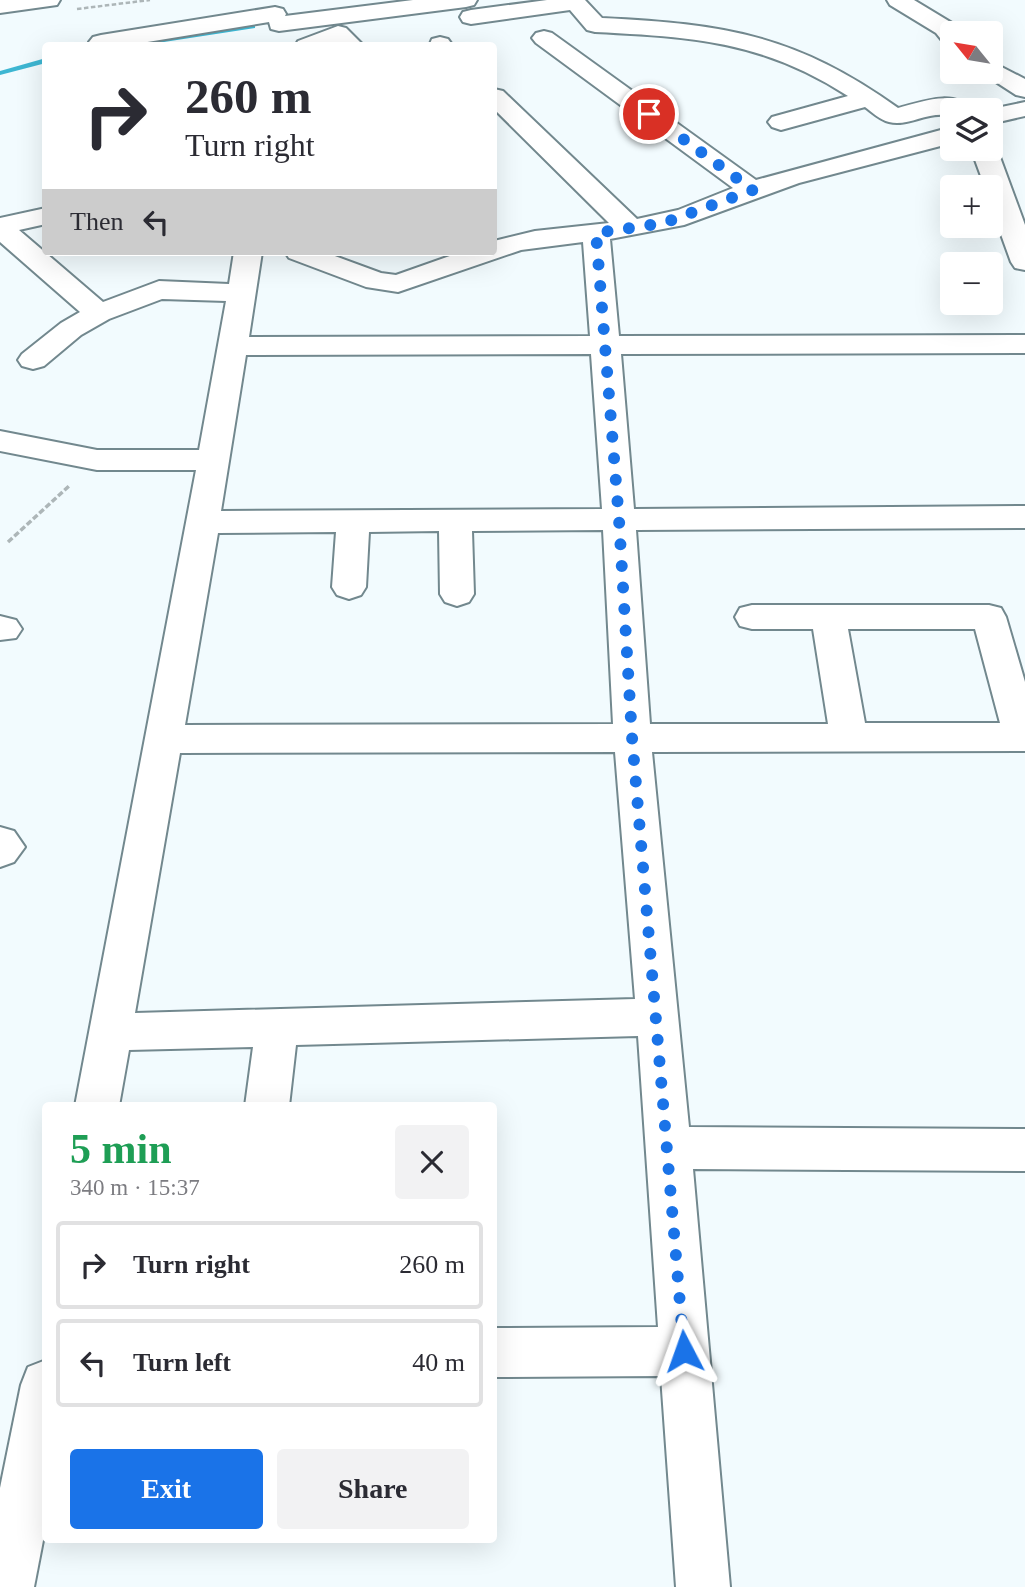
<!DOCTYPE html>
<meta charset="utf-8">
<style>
:root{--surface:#fff;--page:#f2f2f3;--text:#2b2b33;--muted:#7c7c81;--line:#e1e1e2;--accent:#1a73e8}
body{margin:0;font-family:Georgia,serif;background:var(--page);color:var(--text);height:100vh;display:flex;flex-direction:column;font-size:26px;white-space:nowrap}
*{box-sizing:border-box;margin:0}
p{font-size:23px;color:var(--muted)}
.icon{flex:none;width:38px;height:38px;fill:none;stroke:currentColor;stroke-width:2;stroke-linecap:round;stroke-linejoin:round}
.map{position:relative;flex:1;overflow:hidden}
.details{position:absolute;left:42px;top:1102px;width:455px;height:441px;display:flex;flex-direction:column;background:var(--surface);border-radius:7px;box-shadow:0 7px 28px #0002}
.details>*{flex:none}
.hud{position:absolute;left:42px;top:42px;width:455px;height:214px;border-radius:7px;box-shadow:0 7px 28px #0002;background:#fff;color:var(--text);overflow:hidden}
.needle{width:46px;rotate:300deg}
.fabs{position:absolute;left:940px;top:21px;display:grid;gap:14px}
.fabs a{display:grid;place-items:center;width:63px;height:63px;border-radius:7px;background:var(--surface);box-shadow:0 7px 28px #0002;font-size:35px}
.pin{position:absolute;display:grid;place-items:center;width:60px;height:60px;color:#fff;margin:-30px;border:4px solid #fff;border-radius:50%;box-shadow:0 2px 7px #0007}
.me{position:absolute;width:77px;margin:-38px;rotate:356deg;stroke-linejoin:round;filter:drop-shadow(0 0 5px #0008)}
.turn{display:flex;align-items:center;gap:24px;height:147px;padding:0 28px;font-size:32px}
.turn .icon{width:91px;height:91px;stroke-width:2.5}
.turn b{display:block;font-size:49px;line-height:60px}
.then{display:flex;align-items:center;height:66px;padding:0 28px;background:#0003;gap:14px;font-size:26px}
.round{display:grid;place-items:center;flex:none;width:74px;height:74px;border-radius:7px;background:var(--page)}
.head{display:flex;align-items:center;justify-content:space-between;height:119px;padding:0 28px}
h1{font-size:42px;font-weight:700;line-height:52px;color:#1e9e55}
.primary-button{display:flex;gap:14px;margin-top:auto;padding:14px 28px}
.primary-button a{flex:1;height:80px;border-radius:7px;background:var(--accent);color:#fff;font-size:28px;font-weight:700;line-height:80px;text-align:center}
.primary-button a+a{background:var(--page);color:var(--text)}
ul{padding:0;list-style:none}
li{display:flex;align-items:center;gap:21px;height:88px;margin:0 14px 10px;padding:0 14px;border:4px solid var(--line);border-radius:7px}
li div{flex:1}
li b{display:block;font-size:26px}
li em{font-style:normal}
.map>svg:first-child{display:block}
</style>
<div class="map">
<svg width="1025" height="1587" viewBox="0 0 1025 1587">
<rect width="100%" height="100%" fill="#f2fbfe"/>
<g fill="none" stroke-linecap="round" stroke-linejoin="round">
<g fill="#3db6d2" fill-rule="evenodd">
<polygon points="252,24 255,24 255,28 138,46 129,44 133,42"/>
<polygon points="46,58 46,63 0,75 0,71"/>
</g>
<g stroke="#72888e" stroke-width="4">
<g id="minor">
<polygon points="413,0 477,0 474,5 466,7 279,31 271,29 269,22 123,46 92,46 89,42 93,37 101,35 275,7 283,9 286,14 285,16"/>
<path d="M 547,0 L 585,0 L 602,18 C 725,24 796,35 898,108 C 919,103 955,88 970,110 L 952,110 L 952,116 C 929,110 909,127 889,122 C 880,120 872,112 865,107 L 781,130 L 772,127 L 768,122 L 772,117 L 848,96 C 763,41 693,37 595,32 L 587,30 L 570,10 L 471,24 L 463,22 L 460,17 L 463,12 L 471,10 Z"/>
<polygon points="887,0 914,0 952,23 960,33 952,33 952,45 944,43 936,33 890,5"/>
<polygon points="338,26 346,28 364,46 338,46 335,43 328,46 295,46 298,41"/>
<path d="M 544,31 L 552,33 L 756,180 L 952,127 L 952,143 L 799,183 L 684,225 L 610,239 L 619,336 L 1025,335 L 1025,353 L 621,354 L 634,509 L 1025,506 L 1025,528 L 636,530 L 650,724 L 828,724 L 813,629 L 752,629 L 740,626 L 735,617 L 740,608 L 752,605 L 989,605 L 1001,608 L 1006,617 L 1025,682 L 1025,751 L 652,752 L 689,1127 L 1025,1129 L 1025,1171 L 693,1169 L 730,1587 L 676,1587 L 661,1376 L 494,1377 L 494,1328 L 658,1327 L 638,1036 L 296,1045 L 289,1106 L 245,1106 L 253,1047 L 129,1050 L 119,1106 L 75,1106 L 196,470 L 97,470 L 0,451 L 0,431 L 97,450 L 199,450 L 226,301 L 162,299 L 109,319 L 81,335 L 44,366 L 33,369 L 22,366 L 18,360 L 22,354 L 61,323 L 80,312 L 0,242 L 0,218 L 46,208 L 46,224 L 19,230 L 103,302 L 159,281 L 229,284 L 234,252 L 262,252 L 249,337 L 590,336 L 583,242 L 521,250 L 398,292 L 366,287 L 289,258 L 285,252 L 324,252 L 381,273 L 396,275 L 461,252 L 494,252 L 494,241 L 535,231 L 609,223 L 494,109 L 494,89 L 503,91 L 637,219 L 678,210 L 733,188 L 536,43 L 532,38 L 536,33 ZM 591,354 L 602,509 L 221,511 L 246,355 ZM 603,530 L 613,724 L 185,725 L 218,533 L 336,532 L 332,587 L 337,595 L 349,599 L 361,595 L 366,587 L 369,532 L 439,531 L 440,594 L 445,602 L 457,606 L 469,602 L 474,594 L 472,531 ZM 848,629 L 975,629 L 1000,723 L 865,723 ZM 615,752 L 635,999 L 135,1013 L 180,753 Z"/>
<polygon points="440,37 448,39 453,46 429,46 432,39"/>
<polygon points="990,61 1025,79 1025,97 1016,95 982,73 990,72"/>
<polygon points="1025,102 1025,116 990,124 990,110 987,110"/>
<polygon points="990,143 997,149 1025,225 1025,270 1015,268 1011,262 990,204 990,187 985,187 971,149 990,149"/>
<polygon points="0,616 16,620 22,629 16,638 0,640"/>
<polygon points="0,827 14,831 25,847 14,862 0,867"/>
<polygon points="46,1360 46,1525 34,1587 0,1587 0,1488 21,1385 28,1367"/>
</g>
</g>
<g stroke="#72888e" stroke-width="4">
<polygon id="major" points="0,0 60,0 57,5 0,13"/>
</g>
<polyline stroke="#adb6b8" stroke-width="2.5" stroke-dasharray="4.5 2.5" stroke-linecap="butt" points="77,9 150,0"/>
<polyline stroke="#adb6b8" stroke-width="3.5" stroke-dasharray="6 2.5" stroke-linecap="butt" points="8,542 69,486"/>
<use href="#minor" fill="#fff" fill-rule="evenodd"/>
<use href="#major" fill="#fff" fill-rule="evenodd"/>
</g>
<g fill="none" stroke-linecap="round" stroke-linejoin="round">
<polyline stroke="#1a73e8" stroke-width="12" stroke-dasharray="0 21.6" points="649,114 753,190 664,223 596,233 619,520 632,737 684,1351"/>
</g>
</svg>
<div class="fabs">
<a><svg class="needle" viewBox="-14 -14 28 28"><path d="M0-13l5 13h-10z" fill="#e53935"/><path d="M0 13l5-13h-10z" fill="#7c7c81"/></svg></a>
<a><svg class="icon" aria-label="layers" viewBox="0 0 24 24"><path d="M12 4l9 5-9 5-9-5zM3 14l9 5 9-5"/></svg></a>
<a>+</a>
<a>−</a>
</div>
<div class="pin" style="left:649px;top:114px;background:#d93025"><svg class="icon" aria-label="arrive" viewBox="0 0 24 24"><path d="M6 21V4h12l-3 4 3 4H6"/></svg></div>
<svg class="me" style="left:684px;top:1351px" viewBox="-20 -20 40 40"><path d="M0-17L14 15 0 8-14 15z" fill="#1a73e8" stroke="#fff" stroke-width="4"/></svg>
<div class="hud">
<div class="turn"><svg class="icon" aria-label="right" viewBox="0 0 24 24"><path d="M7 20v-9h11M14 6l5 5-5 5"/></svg><div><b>260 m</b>Turn right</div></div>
<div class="then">Then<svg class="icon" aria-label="left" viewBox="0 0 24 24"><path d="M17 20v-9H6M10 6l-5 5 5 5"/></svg></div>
</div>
<section class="details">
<div class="head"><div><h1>5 min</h1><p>340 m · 15:37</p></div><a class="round"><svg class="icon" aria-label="close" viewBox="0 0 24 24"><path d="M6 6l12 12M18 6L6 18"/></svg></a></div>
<ul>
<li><svg class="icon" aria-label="right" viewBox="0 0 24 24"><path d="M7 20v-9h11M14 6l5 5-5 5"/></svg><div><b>Turn right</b></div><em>260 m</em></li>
<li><svg class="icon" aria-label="left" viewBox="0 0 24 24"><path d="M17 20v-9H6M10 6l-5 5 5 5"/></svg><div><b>Turn left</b></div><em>40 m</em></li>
</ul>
<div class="primary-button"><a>Exit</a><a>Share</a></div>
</section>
</div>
